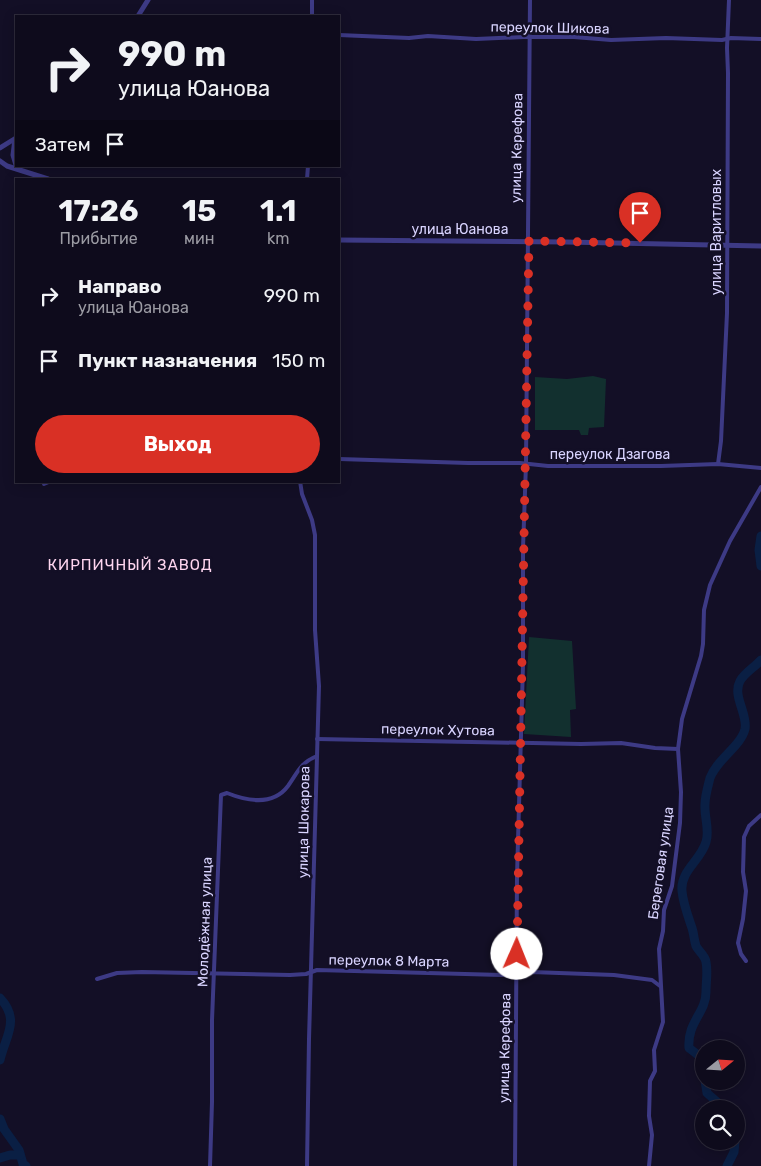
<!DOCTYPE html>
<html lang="ru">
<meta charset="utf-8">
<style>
:root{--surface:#0e0b1c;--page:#171425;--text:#f1f3f6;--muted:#9b9ba3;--line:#2e2b3b;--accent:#d93025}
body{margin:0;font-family:Rubik,sans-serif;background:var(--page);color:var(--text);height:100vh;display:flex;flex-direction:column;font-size:19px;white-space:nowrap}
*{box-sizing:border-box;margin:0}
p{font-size:16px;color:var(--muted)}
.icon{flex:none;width:28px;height:28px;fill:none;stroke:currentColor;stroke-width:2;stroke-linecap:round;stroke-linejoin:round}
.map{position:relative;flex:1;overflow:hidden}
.sheet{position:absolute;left:15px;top:178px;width:325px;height:305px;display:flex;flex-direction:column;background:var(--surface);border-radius:0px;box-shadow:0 2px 12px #0003,0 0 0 1px var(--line)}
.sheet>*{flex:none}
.guide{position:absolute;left:15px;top:15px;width:325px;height:152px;border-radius:0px;box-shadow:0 2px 12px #0003,0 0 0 1px var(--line);background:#0e0b1c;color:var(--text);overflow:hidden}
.needle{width:32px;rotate:72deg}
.buttons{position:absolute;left:695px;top:1040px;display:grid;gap:10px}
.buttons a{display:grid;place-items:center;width:50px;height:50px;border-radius:50%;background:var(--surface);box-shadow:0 2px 12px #0003,0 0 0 1px var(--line);font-size:25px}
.pin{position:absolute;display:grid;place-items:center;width:42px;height:42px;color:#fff;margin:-51px -21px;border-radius:50% 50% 50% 0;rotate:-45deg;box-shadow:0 0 5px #0007}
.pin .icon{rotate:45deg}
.me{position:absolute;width:55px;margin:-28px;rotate:1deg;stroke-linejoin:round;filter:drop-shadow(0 0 4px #0008)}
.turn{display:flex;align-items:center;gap:18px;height:105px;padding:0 20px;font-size:22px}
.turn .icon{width:65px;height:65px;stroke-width:2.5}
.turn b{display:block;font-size:35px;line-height:42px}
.then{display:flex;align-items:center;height:48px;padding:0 20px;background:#0003;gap:10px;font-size:19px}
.eta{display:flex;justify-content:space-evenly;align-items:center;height:85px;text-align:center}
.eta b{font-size:30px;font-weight:700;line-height:35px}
.primary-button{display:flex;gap:10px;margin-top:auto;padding:10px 20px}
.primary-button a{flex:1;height:58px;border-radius:30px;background:var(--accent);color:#fff;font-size:20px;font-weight:700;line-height:58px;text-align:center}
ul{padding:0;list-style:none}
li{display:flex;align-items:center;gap:15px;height:65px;padding:0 20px}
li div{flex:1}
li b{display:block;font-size:19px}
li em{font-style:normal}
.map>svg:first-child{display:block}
</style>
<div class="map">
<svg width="761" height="1166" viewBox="0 0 761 1166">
<rect width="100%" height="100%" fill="#130f26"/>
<g fill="#12302f">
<polygon points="593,376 606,379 604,427 589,428 588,435 581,435 579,430 535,430 535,377 567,379"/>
<polygon points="529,637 572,641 576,709 570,710 571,737 524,734"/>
</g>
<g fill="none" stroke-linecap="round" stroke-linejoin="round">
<g stroke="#0a1f44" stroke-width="9">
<polyline points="761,536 759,550 761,566"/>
<path d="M 0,998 C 21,1020 5,1037 0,1060"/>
<path d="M 704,1064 L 702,1058 L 689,1048 C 687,1022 706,1013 706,992 C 706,982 708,971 706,962 C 705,955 699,952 696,946 C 694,940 694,934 692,928 C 688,916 683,903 682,891 C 680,871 701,860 706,842 C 710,830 704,817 705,804 C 705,796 708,786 710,778 C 717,759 741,746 745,729 C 748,714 732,696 740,681 C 745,672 755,667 761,660"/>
<polyline points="705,1081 707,1093 725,1109"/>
<polyline points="0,1119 4,1129 19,1150 23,1164 26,1166"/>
<polyline points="0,1158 10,1155 20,1155"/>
<polyline points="727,1166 734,1152 735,1141"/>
</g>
<g stroke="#3d3a85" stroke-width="4">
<polyline points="312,0 312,16"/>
<polyline points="339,35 409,38 428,36 476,39 524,37 574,37 611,40 666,38 722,40 731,38 761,39"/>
<polyline points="307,179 308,166"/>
<polyline points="339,459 468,463 520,463 548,466 661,466 718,464 761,468"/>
<polyline points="718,464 721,441 727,313 728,73 727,48 729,0"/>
<polyline points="300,481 302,494 312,520 315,535 315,630 319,686 309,1039 307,1166"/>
<polyline points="44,484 51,481"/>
<polyline points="317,739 581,744 621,743 655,748 678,749"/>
<polyline points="746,961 741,954 738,943 743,919 746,891 743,872 744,837 749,826 761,815"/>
<polyline points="97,979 117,973 142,972 290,975 306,974 317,970 502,975 532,972 614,975 652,980 660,986"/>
<path d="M 210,1166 L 212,1102 L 212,1020 L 221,795 L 227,793 C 247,801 273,806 288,786 C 298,772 300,763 317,756"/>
<polyline points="515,1166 517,876 523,665 523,548 526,464 530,0"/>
<polyline points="649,1166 652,1135 649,1116 650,1081 655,1071 654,1050 663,1022 659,949 663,931 664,910 672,886 680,823 681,792 678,749 682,719 701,656 703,644 704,610 710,585 730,541 761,487"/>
</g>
<g stroke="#3d3a85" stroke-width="5">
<polyline points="138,16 148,0"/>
<polyline points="15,139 13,155 16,165"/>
<polyline points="0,148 16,138"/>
<polyline points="0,161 7,166 48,179"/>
<polyline points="339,240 566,242 761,246"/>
</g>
</g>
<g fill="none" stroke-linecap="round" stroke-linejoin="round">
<polyline stroke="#d93025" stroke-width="9" stroke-dasharray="0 16.2" points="517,954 529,241 640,243"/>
</g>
<g text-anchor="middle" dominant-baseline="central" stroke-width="5" stroke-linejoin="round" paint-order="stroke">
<g font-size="14" fill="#d9d4ff" stroke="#130f26">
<text transform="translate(550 28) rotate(1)">переулок Шикова</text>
<text transform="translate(517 148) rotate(-89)">улица Керефова</text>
<text x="460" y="229">улица Юанова</text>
<text transform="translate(716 232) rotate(-90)">улица Варитловых</text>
<text x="610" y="454">переулок Дзагова</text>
<text transform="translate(438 730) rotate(1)">переулок Хутова</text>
<text transform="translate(304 822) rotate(-89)">улица Шокарова</text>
<text transform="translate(661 863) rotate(-82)">Береговая улица</text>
<text transform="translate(205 922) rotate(-88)">Молодёжная улица</text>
<text transform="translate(389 961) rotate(1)">переулок 8 Марта</text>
<text transform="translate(505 1048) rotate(-89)">улица Керефова</text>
</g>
<g font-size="15" letter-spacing="1" fill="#ffd6f0" stroke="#130f26">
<text x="130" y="565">КИРПИЧНЫЙ ЗАВОД</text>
</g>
</g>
</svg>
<div class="buttons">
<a><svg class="needle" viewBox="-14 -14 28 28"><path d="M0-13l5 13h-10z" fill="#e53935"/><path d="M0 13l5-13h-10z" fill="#9b9ba3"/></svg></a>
<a><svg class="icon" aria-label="search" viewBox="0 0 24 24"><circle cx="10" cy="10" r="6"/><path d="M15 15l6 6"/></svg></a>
</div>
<div class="pin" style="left:640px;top:243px;background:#d93025"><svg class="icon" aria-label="arrive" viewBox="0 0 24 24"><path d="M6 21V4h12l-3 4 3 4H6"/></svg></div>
<svg class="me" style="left:517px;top:954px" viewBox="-20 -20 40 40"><circle r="19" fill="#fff"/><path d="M0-13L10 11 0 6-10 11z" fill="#d93025"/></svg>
<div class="guide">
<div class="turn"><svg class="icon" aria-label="right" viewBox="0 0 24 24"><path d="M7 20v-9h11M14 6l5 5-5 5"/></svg><div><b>990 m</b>улица Юанова</div></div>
<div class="then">Затем<svg class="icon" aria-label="arrive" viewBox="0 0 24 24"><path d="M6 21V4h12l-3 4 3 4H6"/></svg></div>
</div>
<section class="sheet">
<div class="eta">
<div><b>17:26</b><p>Прибытие</p></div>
<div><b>15</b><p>мин</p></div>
<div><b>1.1</b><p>km</p></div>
</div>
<ul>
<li><svg class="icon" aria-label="right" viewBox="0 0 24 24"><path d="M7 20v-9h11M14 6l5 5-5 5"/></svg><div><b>Направо</b><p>улица Юанова</p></div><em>990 m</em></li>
<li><svg class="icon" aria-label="arrive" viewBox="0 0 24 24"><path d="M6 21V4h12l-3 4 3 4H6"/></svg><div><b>Пункт назначения</b></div><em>150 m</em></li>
</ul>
<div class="primary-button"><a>Выход</a></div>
</section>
</div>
